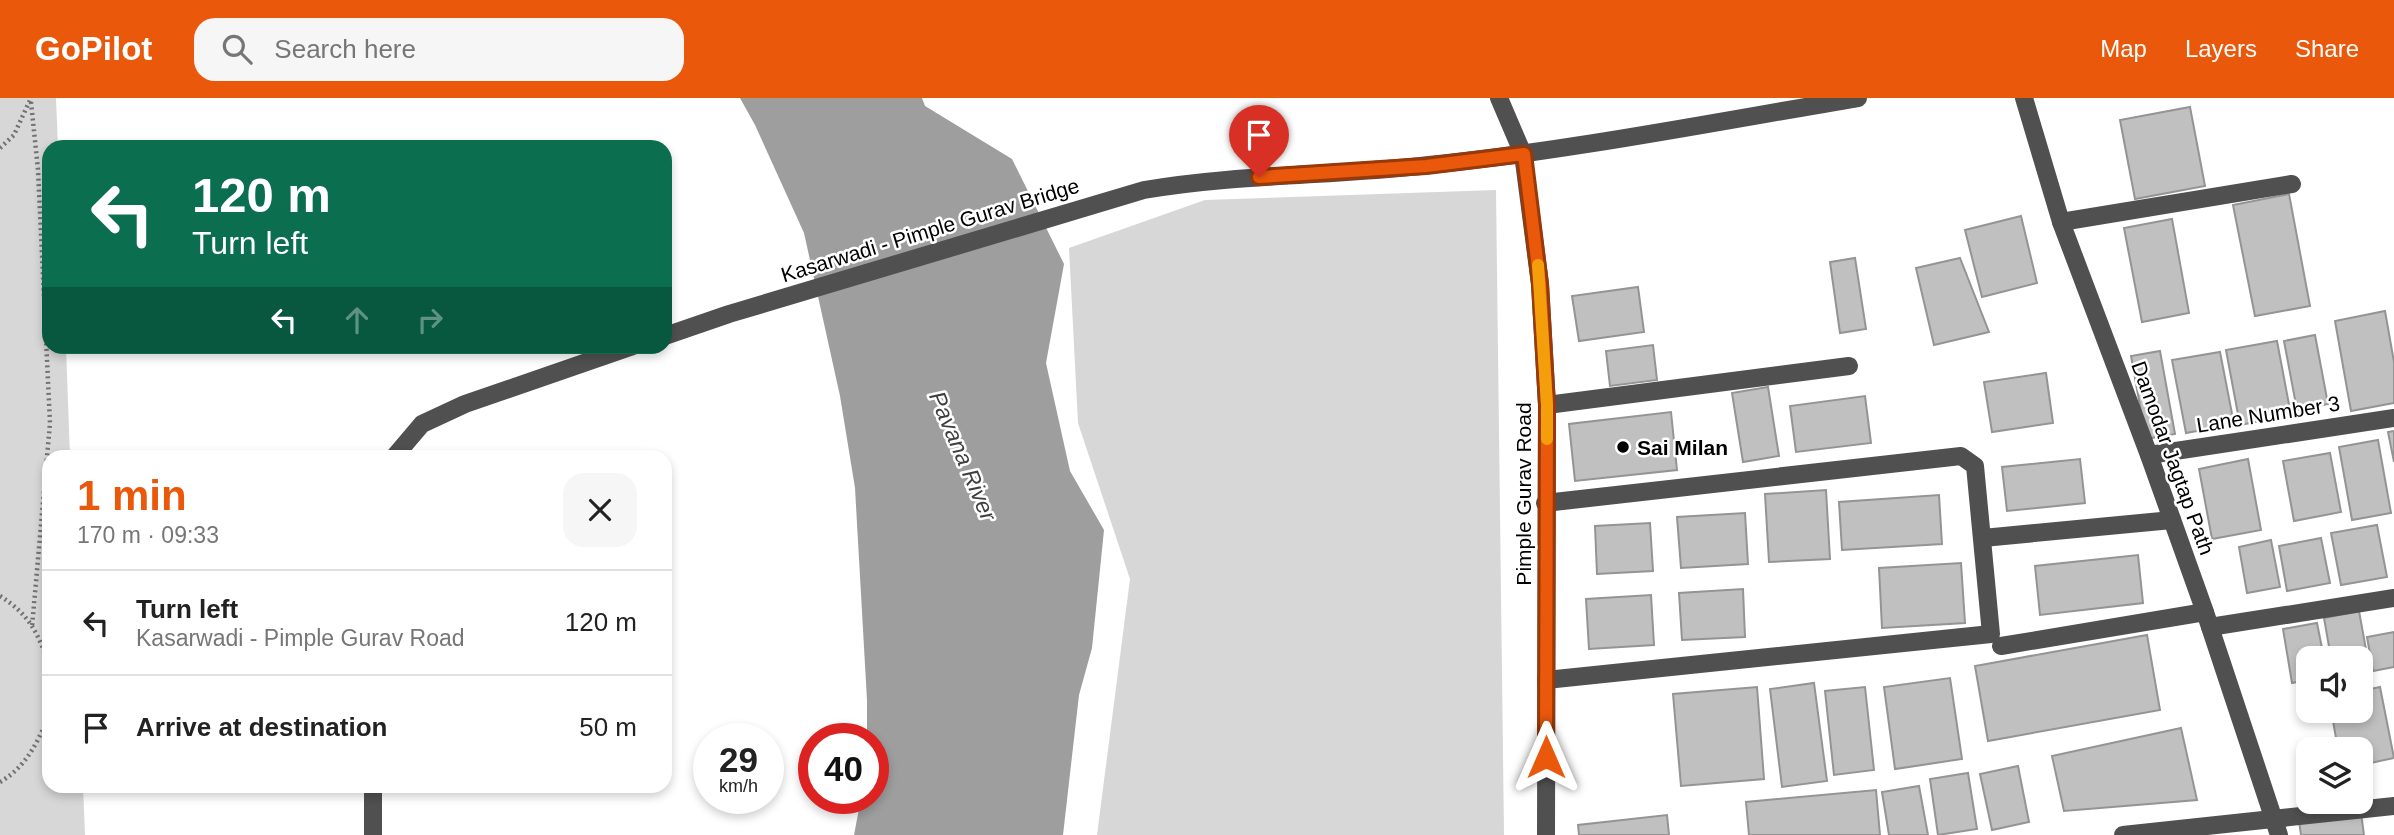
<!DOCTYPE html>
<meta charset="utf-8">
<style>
:root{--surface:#fff;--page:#f6f6f6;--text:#222;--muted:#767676;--line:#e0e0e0;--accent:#ea580c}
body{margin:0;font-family:Helvetica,sans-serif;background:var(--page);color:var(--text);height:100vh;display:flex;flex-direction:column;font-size:26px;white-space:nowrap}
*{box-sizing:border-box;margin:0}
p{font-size:23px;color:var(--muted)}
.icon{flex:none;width:38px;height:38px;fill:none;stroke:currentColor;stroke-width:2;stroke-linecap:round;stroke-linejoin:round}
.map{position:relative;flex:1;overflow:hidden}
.side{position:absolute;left:42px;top:352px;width:630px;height:343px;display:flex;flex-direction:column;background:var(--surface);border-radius:21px;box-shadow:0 4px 10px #0003}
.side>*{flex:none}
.banner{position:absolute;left:42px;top:42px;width:630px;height:214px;border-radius:21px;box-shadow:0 4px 10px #0003;background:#0b6e4f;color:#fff;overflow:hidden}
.buttons{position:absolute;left:2296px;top:548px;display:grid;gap:14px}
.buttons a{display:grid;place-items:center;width:77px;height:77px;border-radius:14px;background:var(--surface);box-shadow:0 4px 10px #0003;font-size:35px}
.speed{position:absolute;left:693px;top:625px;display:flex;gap:14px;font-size:35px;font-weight:700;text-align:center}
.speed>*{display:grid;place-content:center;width:91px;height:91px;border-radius:50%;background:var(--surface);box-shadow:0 4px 10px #0003;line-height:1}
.speed small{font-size:18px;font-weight:400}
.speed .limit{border:10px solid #d22;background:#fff;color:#111}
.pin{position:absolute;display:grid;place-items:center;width:60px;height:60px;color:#fff;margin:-72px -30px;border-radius:50% 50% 50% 0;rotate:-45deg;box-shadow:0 0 7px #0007}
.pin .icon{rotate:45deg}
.me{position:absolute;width:77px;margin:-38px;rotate:0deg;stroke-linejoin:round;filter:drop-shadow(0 0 5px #0008)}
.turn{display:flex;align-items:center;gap:24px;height:147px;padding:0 35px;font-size:32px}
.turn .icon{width:91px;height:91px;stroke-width:2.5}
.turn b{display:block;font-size:49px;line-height:60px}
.lanes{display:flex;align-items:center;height:66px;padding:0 35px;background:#0003;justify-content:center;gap:35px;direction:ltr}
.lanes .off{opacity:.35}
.round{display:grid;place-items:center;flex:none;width:74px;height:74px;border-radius:21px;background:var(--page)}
.head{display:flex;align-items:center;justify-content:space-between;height:119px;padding:0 35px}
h1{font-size:42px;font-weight:700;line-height:52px;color:var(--accent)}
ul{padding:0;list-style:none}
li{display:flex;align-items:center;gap:21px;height:105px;padding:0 35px;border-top:2px solid var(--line)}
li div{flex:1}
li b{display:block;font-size:26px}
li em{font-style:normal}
header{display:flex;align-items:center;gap:42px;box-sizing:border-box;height:98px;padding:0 35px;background:var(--accent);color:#fff}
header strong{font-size:33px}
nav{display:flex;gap:38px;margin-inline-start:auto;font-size:24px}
.search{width:490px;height:63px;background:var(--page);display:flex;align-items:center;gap:18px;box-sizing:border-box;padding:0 24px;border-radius:21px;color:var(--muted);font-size:26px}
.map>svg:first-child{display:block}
</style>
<header>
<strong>GoPilot</strong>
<div class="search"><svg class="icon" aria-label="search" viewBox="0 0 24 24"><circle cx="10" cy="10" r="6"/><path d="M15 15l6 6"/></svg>Search here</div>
<nav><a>Map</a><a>Layers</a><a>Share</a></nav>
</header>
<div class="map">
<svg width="2394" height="737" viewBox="0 0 2394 737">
<rect width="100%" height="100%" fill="#fff"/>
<g fill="#d7d7d7">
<polygon points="0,0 56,0 58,49 49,49 49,248 66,249 70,359 49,359 49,688 83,688 85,737 0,737"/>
<polygon points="1496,92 1504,737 1097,737 1130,481 1078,325 1069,150 1205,102"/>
</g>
<polygon fill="#9e9e9e" points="740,0 922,0 925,8 1012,61 1064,166 1046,265 1070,373 1104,432 1092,550 1079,597 1063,737 854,737 861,700 873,700 873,640 867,640 867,602 855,390 840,298 804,135 755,27"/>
<g fill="#c0c0c0" stroke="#949494" stroke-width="2">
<polygon points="2190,9 2205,88 2135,101 2120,22"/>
<polygon points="2289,96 2310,208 2255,218 2233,107"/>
<polygon points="2021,118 2037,185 1982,199 1965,132"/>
<polygon points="2172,121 2189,215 2142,224 2124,130"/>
<polygon points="1855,160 1866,231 1840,235 1830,164"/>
<polygon points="1960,160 1989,234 1934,247 1916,170"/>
<polygon points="1638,189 1644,234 1579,243 1572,198"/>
<polygon points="2385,213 2394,264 2394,305 2351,313 2335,223"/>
<polygon points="2315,237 2328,306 2297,312 2284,243"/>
<polygon points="2277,243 2291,317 2240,327 2226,252"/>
<polygon points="1653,247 1657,282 1610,288 1606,253"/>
<polygon points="2160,253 2175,336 2146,341 2131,258"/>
<polygon points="2220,254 2234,326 2186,335 2172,262"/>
<polygon points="2046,275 2053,325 1992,334 1984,284"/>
<polygon points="1768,289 1779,358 1743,364 1732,295"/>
<polygon points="1865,298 1871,345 1796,354 1790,308"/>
<polygon points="1671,314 1677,372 1575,383 1569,326"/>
<polygon points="2394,333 2394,364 2388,334"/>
<polygon points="2378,342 2391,415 2352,422 2339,349"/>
<polygon points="2330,355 2341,414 2294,423 2283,363"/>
<polygon points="2080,361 2085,405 2007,413 2002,369"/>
<polygon points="2248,361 2261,432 2212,441 2199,371"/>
<polygon points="1826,392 1830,461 1769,464 1765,396"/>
<polygon points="1939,397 1942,446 1842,452 1839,404"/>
<polygon points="1745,415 1748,466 1681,470 1677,419"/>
<polygon points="1650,425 1653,473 1597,476 1595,428"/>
<polygon points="2377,427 2387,479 2341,487 2331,435"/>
<polygon points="2321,440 2330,485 2287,493 2279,448"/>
<polygon points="2271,442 2280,489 2247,495 2239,449"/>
<polygon points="2138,457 2143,505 2040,517 2035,468"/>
<polygon points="1961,465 1965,525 1882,530 1879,470"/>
<polygon points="1743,491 1745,539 1682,542 1679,495"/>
<polygon points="1651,497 1654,547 1589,551 1586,501"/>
<polygon points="2359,513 2369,568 2361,570 2361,560 2331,560 2324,520"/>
<polygon points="2317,525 2324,560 2308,560 2308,582 2292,585 2283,531"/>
<polygon points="2394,534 2394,569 2373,573 2367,539"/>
<polygon points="2147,537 2160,612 1988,643 1975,568"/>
<polygon points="1950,580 1962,661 1895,671 1884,589"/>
<polygon points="1814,585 1827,683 1782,689 1770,591"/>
<polygon points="1757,589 1764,681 1681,688 1673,596"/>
<polygon points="1865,589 1874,672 1834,677 1825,593"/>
<polygon points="2380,589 2394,660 2361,667 2361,651 2338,651 2331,612 2361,612 2361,593"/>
<polygon points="2181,630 2197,702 2064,713 2052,658"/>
<polygon points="2018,668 2029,724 1992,732 1980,676"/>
<polygon points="1968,675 1977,731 1938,737 1930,681"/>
<polygon points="1919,688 1928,737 1889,737 1882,694"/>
<polygon points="1876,692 1880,737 1749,737 1746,704"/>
<polygon points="2361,715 2364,737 2301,737 2299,723"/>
<polygon points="1667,717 1669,737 1579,737 1578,727"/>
</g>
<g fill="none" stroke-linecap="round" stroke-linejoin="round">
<g stroke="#727272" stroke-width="4.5" stroke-dasharray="2 3.5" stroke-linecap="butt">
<polyline points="31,4 38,72 50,325 32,529"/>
<polyline points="0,50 14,37 31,0"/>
<path d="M 0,498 C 29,516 39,536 49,568"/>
<path d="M 0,684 C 26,669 38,644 49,617"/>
</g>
<g stroke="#505050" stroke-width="18">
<polyline points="1499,0 1523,56 1540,186 1547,307 1546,737"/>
<polyline points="2024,0 2061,124 2149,357 2205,514 2279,737"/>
<polyline points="2061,124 2292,86"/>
<path d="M 665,238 L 729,216 L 1144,92 C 1238,76 1334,78 1429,67 C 1573,52 1715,24 1858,0"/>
<polyline points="1547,307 1849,268"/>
<polyline points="2149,357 2394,320"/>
<polyline points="394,359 422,326 465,306 633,248"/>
<polyline points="1545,405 1961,358 1975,368 1991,536 1546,582"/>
<polyline points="1983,440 2172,422"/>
<polyline points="2210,529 2394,500"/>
<polyline points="2001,548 2205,514"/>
<polyline points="373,688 373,737"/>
<polyline points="2123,737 2394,708"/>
</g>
</g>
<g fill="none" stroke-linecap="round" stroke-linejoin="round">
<g stroke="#983908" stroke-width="18">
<polyline id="route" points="1259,79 1426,68 1524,56 1540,186 1547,307 1546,659"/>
</g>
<use href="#route" stroke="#ea580c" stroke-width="12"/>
<polyline stroke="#f59e0b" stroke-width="12" points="1538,167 1547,307 1547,341"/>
</g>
<circle fill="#000" stroke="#fff" stroke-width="2.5" cx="1623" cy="349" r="7"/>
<g text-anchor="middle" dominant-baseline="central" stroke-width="5" stroke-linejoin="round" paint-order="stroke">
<g font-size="21" fill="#000" stroke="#fff">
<text transform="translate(930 132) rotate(-17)">Kasarwadi - Pimple Gurav Bridge</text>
<text transform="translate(2268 316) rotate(-9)">Lane Number 3</text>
<text transform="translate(2173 360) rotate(70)">Damodar Jagtap Path</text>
<text transform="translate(1523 396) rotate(-90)">Pimple Gurav Road</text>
</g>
<g font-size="21" font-weight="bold" fill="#000" stroke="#fff" text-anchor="start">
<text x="1637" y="349">Sai Milan</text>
</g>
<g font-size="23" font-style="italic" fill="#3f3f3f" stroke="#fff">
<text transform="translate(963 358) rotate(67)">Pavana River</text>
</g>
</g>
</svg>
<div class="buttons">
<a><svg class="icon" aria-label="sound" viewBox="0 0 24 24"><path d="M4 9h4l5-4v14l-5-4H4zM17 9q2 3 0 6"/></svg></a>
<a><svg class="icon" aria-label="layers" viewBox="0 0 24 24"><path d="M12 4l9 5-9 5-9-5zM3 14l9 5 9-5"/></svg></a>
</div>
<div class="speed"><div>29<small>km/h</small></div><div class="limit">40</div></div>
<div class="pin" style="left:1259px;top:79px;background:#d93025"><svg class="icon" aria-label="arrive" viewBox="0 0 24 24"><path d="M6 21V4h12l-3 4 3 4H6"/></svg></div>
<svg class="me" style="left:1546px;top:659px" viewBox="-20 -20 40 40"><path d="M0-17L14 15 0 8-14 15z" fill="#ea580c" stroke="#fff" stroke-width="4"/></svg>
<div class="banner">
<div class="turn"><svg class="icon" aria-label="left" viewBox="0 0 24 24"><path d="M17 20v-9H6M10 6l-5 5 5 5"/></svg><div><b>120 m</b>Turn left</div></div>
<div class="lanes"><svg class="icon" aria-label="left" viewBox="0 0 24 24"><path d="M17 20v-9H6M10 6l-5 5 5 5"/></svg><svg class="icon off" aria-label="ahead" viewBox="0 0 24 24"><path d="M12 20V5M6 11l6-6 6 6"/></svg><svg class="icon off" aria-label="right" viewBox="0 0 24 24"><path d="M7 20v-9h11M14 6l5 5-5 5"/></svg></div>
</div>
<section class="side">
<div class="head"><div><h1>1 min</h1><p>170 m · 09:33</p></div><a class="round"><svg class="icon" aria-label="close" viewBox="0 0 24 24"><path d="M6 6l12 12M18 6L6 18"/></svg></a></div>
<ul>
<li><svg class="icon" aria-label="left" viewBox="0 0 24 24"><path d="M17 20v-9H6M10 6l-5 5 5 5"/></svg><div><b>Turn left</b><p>Kasarwadi - Pimple Gurav Road</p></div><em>120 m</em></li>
<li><svg class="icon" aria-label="arrive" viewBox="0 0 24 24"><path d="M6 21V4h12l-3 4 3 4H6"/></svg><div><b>Arrive at destination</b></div><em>50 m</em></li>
</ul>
</section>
</div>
